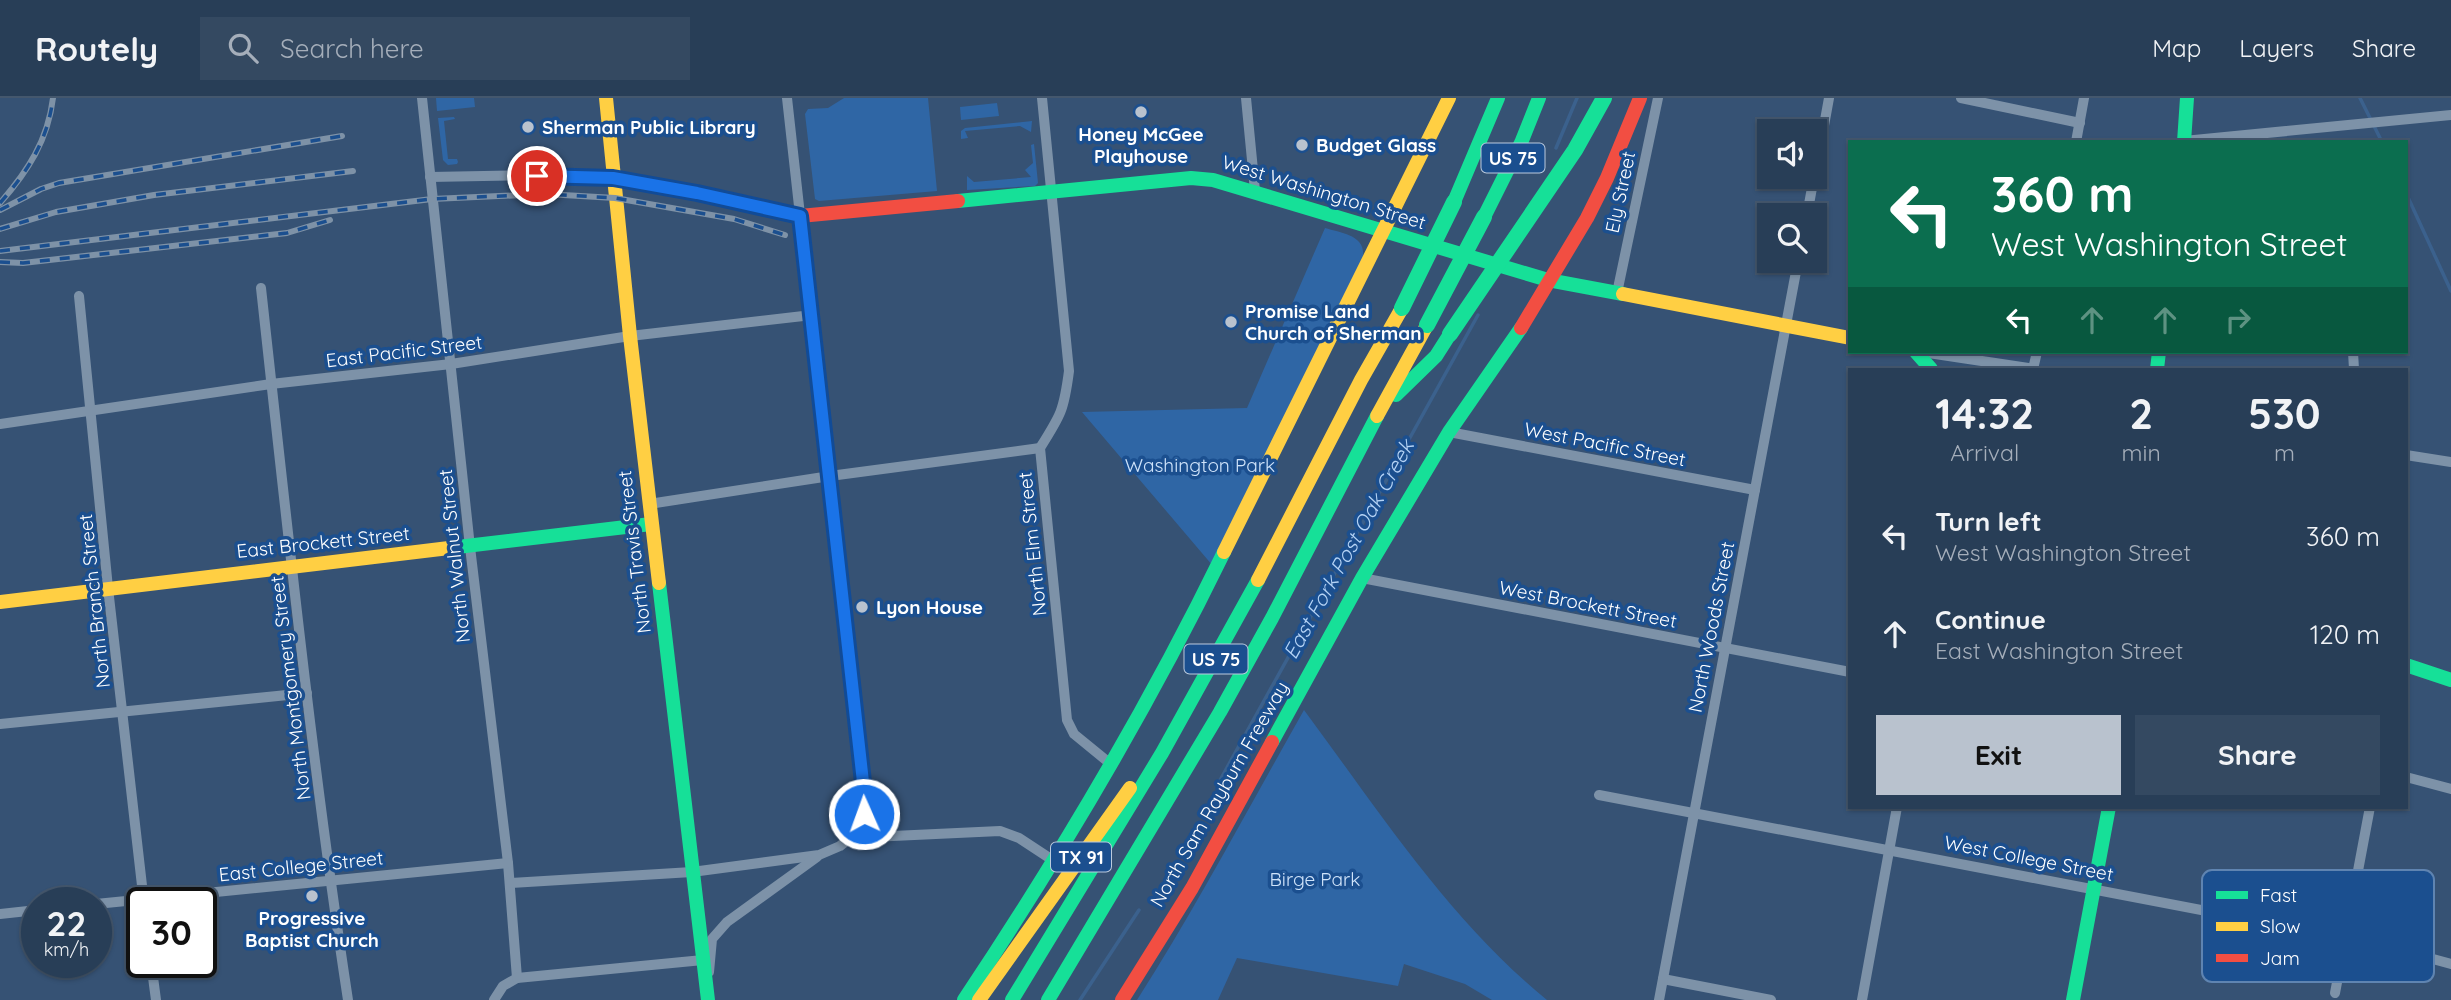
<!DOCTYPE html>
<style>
:root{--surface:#283e57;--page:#344961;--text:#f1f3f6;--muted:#a5aeba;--line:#44576d;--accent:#b9c2ce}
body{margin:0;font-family:Quicksand,sans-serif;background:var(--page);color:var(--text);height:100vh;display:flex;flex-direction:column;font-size:26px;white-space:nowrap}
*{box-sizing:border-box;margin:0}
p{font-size:23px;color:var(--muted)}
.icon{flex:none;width:38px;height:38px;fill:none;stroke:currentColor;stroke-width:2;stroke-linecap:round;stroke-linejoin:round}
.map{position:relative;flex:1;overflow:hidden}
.sheet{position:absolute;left:1848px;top:270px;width:560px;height:441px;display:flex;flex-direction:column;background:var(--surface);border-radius:0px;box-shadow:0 2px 5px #0004,0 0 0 2px var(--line)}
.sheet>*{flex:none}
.banner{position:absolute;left:1848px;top:42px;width:560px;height:214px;border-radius:0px;box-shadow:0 2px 5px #0004,0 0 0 2px var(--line);background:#0b6e4f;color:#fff;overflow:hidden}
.buttons{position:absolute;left:1757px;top:21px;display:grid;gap:14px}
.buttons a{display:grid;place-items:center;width:70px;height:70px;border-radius:0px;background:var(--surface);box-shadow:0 2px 5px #0004,0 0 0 2px var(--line);font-size:35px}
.speed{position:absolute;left:21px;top:789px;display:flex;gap:14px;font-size:35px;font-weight:700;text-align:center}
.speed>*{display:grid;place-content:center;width:91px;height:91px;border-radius:50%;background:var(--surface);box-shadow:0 2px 5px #0004,0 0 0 2px var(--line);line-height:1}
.speed small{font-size:18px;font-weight:400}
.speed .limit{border:4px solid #111;border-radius:10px;background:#fff;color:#111}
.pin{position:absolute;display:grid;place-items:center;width:60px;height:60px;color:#fff;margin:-30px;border:4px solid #fff;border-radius:50%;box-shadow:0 2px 7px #0007}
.me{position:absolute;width:77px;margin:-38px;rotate:358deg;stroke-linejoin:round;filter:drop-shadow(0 0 5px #0008)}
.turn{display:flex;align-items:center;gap:24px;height:147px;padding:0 28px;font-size:32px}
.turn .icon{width:91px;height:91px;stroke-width:2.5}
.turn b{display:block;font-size:49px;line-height:60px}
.lanes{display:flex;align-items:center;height:66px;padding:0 28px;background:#0003;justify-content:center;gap:35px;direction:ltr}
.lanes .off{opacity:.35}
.eta{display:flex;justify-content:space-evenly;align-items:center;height:119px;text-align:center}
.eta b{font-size:42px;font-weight:800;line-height:49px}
.button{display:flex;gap:14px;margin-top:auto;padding:14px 28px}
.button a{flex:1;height:80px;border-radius:0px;background:var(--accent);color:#111;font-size:28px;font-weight:800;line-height:80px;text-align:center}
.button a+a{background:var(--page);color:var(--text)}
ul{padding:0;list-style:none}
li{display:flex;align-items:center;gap:21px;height:98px;padding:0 28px}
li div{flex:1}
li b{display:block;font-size:26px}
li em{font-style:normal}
header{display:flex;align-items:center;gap:42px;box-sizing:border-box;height:98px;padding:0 35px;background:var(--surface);border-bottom:2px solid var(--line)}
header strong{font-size:33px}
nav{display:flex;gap:38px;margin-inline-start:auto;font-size:24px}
.search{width:490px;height:63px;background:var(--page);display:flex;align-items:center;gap:18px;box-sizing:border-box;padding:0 24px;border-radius:0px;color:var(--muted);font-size:26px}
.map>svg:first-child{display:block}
</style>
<header>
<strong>Routely</strong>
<div class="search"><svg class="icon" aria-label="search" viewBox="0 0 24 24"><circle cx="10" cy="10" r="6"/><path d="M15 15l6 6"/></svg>Search here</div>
<nav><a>Map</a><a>Layers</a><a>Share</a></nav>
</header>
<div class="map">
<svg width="2451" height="902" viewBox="0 0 2451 902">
<rect width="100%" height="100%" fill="#365274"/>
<g fill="#2f66a5">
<polygon points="436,0 474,0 475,9 437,13"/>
<polygon points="844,0 928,0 937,93 819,103 815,101 805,16 808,11 828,10"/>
<polygon points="997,5 999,18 961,22 960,9"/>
<polygon points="454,19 455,21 444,23 448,61 457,61 458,64 457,66 448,67 443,62 438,20"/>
<polygon points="1032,23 1031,34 1020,28 965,33 968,40 961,41 961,33 965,30"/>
<polygon points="1034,46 1038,85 1035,88 967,92 967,78 974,84 1031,79 1025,72 1033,65 1031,47"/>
<path d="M 1325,130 C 1341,135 1366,137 1363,159 L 1213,468 L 1082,314 L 1247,310 Z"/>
<path d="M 1304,612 C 1379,713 1449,822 1547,902 L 1492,902 L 1465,886 L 1404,866 L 1398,888 L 1237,860 L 1218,902 L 1137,902 C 1197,808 1249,709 1304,612 Z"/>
</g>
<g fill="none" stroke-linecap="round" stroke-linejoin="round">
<g stroke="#3b618d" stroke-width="3.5">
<polyline points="2360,0 2382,44"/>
<polyline points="1556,50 1577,0"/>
<polyline points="2406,95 2451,193"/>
<polyline points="1219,684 1478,217"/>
<polyline points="1080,902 1139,812"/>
</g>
<g stroke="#7d92a8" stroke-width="10">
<polyline points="422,0 470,449 508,765 517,880 503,888 494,902"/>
<polyline points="787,0 865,702 864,716 850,740"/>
<path d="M 1042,0 L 1069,273 C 1064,312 1061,317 1040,350 L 1067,622 L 1074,636 L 1112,667"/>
<polyline points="1246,0 1255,93"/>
<polyline points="1961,0 2080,25"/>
<polyline points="2184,43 2451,17"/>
<polyline points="2076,44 2084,0"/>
<polyline points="1815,77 1829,0"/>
<polyline points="430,79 537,77 613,80"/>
<polyline points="1807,117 1814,79"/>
<path d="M 261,190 C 287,427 312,666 348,902"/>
<polyline points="1617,195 1658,0"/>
<polyline points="79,198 108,490 144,805"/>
<polyline points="1922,254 2035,271"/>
<polyline points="2353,254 2354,271"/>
<polyline points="2033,271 2037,254"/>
<polyline points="0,326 271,286 451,266 630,238 812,217"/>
<polyline points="1449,334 1755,392"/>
<polyline points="2406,357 2451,364"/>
<polyline points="649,406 830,378 1040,350"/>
<polyline points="1362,480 1850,574"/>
<polyline points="0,626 307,595"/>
<polyline points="2406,679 2451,691"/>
<polyline points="1599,697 2374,845 2451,866"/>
<polyline points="511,785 692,774 819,757 840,748 850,740 1000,733 1019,740 1054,763"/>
<polyline points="96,806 508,765"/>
<polyline points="0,816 37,812"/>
<polyline points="151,864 156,902"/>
<polyline points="709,874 712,841 727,824 817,759"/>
<polyline points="517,880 703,862"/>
<polyline points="1663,881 1771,902"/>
<polyline points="2335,895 2370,709"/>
<polyline points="1659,902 1798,163"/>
<polyline points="1862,902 1897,709"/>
</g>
<g stroke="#16e098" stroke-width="14">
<polyline points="2184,44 2187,0"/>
<polyline points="958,103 1191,80 1213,82 1548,182 1623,196"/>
<polyline points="1454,104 1498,0"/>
<polyline points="1484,119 1521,45 1539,0"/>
<polyline points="1916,254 1931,271"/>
<polyline points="2157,271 2159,254"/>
<polyline points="1396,297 1436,258 1450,236"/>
<polyline points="449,450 651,426"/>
<polyline points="659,485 708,902"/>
<polyline points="2406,567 2451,582"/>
<polyline points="1272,644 1362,480 1449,334 1521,230"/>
<path d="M 964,902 C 1060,758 1148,610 1224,454"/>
<polyline points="1012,902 1162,655 1258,482"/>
<polyline points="1048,902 1220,614 1272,520 1377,318"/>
<polyline points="2073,902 2109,709"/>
</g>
<g stroke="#ffcf43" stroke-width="14">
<polyline points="606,0 630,238 659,485"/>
<polyline points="1623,196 1850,240"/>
<polyline points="1377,318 1427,227"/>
<polyline points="1224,454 1449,0"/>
<polyline points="1258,482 1361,282 1402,210"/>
<polyline points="0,504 449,450"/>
<polyline points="979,902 1130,690"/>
</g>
<g stroke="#f24e42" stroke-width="14">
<polyline points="613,80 697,95 800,118 958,103"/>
<polyline points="1521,230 1587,120 1607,80 1640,0"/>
<polyline points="1122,902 1192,790 1272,644"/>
</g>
<g stroke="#7e92a7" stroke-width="6">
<g id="rail">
<path d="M 0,105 C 28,73 48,42 53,0"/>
<polyline points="0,112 41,91 59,85 342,38"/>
<polyline points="0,131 56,114 154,97 353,73"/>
<polyline points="0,153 432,101 546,96 615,100 734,121 785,137"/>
<polyline points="0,164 23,165 287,135 330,122"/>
</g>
</g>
<use href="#rail" stroke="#1b4f8f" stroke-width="3.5" stroke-dasharray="10" stroke-linecap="butt"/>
<g stroke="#16e098" stroke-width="16">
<polyline points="1402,210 1454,104"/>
<polyline points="1427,227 1484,119"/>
<polyline points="1450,236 1575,52 1604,0"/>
</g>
</g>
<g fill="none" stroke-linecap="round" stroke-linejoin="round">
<g stroke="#114b97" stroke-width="18">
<polyline id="route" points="537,78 613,80 697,95 800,118 865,702 864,716"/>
</g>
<use href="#route" stroke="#1a73e8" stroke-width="12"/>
</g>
<g fill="#b9c2ce" stroke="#1b4f8f" stroke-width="2.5">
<circle cx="1141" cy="14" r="7"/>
<circle cx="528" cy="29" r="7"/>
<circle cx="1302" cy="47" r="7"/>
<circle cx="1231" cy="224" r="7"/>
<circle cx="862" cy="509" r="7"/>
<circle cx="312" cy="798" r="7"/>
</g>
<g text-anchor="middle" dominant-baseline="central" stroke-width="7" stroke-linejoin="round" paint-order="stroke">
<g fill="#1b4f8f" stroke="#bbcadd" stroke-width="2">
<rect x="1481.5" y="45.5" width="63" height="29" rx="5"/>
<rect x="1184.5" y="546.5" width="63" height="29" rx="5"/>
<rect x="1051" y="744.5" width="60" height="29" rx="5"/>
</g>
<g font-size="18" font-weight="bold" fill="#fff">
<text x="1513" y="60">US 75</text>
<text x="1216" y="561">US 75</text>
<text x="1081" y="759">TX 91</text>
</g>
<g font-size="19" font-weight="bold" fill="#fff" stroke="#1b4f8f" text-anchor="start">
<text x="542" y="29">Sherman Public Library</text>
<text x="1141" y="36" text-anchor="middle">Honey McGee<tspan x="1141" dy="22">Playhouse</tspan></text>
<text x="1316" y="47">Budget Glass</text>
<text x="1245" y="213">Promise Land<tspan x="1245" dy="22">Church of Sherman</tspan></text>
<text x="876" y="509">Lyon House</text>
<text x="312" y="820" text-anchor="middle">Progressive<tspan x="312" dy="22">Baptist Church</tspan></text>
</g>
<g font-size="19" fill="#fff" stroke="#1b4f8f">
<text transform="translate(1324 94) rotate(17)">West Washington Street</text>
<text transform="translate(1620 94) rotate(-78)">Ely Street</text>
<text transform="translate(404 253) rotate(-7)">East Pacific Street</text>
<text transform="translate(1605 346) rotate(11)">West Pacific Street</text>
<text transform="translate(323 444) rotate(-6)">East Brockett Street</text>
<text transform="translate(1032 446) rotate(-96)">North Elm Street</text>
<text transform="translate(634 454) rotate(-97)">North Travis Street</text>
<text transform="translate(454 458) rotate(-96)">North Walnut Street</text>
<text transform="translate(94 503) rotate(-96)">North Branch Street</text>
<text transform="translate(1588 506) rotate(11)">West Brockett Street</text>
<text transform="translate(1711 529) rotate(-79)">North Woods Street</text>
<text transform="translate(290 590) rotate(-97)">North Montgomery Street</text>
<text transform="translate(1219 696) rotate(-60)">North Sam Rayburn Freeway</text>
<text transform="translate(2029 760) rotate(11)">West College Street</text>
<text transform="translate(301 768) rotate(-6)">East College Street</text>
</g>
<g font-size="19" fill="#cfe3fa" stroke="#1b4f8f">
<text x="1200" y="367">Washington Park</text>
<text x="1315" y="781">Birge Park</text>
</g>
<g font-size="21" font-style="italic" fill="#b5d3f5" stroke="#1b4f8f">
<text transform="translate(1348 451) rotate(-61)">East Fork Post Oak Creek</text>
</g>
</g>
<rect x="2202" y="772" width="232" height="112" rx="10" fill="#1b4f8f" stroke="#5f84b1" stroke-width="2"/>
<rect x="2216" y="793" width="32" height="8" fill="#16e098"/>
<rect x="2216" y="824" width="32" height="9" fill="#ffcf43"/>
<rect x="2216" y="856" width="32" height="8" fill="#f24e42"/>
<g font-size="19" fill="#fff">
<text x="2260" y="804">Fast</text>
<text x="2260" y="835">Slow</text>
<text x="2260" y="867">Jam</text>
</g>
</svg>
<div class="buttons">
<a><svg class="icon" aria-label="sound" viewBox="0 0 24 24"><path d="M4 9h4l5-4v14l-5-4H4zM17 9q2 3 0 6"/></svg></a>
<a><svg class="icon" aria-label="search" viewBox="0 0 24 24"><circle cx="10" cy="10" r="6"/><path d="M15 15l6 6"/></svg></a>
</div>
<div class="speed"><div>22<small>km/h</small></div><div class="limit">30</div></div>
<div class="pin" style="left:537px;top:78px;background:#d93025"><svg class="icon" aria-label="arrive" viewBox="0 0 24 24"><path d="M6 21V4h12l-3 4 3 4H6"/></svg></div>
<svg class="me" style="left:864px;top:716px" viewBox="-20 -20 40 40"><circle r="17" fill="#1a73e8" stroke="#fff" stroke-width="3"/><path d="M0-11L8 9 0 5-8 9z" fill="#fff"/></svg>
<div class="banner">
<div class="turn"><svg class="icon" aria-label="left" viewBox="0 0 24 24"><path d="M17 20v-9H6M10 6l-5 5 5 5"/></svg><div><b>360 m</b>West Washington Street</div></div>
<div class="lanes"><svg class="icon" aria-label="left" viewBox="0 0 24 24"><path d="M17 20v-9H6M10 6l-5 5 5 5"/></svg><svg class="icon off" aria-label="ahead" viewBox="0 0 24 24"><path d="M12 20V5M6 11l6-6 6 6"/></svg><svg class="icon off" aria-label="ahead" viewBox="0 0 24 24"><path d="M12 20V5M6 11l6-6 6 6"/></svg><svg class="icon off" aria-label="right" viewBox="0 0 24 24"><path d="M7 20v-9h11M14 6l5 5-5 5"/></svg></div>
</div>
<section class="sheet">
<div class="eta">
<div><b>14:32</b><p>Arrival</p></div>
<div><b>2</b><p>min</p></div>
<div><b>530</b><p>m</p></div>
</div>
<ul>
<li><svg class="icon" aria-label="left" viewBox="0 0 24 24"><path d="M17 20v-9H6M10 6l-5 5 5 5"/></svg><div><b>Turn left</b><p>West Washington Street</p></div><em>360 m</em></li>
<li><svg class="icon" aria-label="ahead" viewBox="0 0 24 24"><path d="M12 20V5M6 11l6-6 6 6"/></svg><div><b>Continue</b><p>East Washington Street</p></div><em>120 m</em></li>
</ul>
<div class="button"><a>Exit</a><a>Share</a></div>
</section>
</div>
